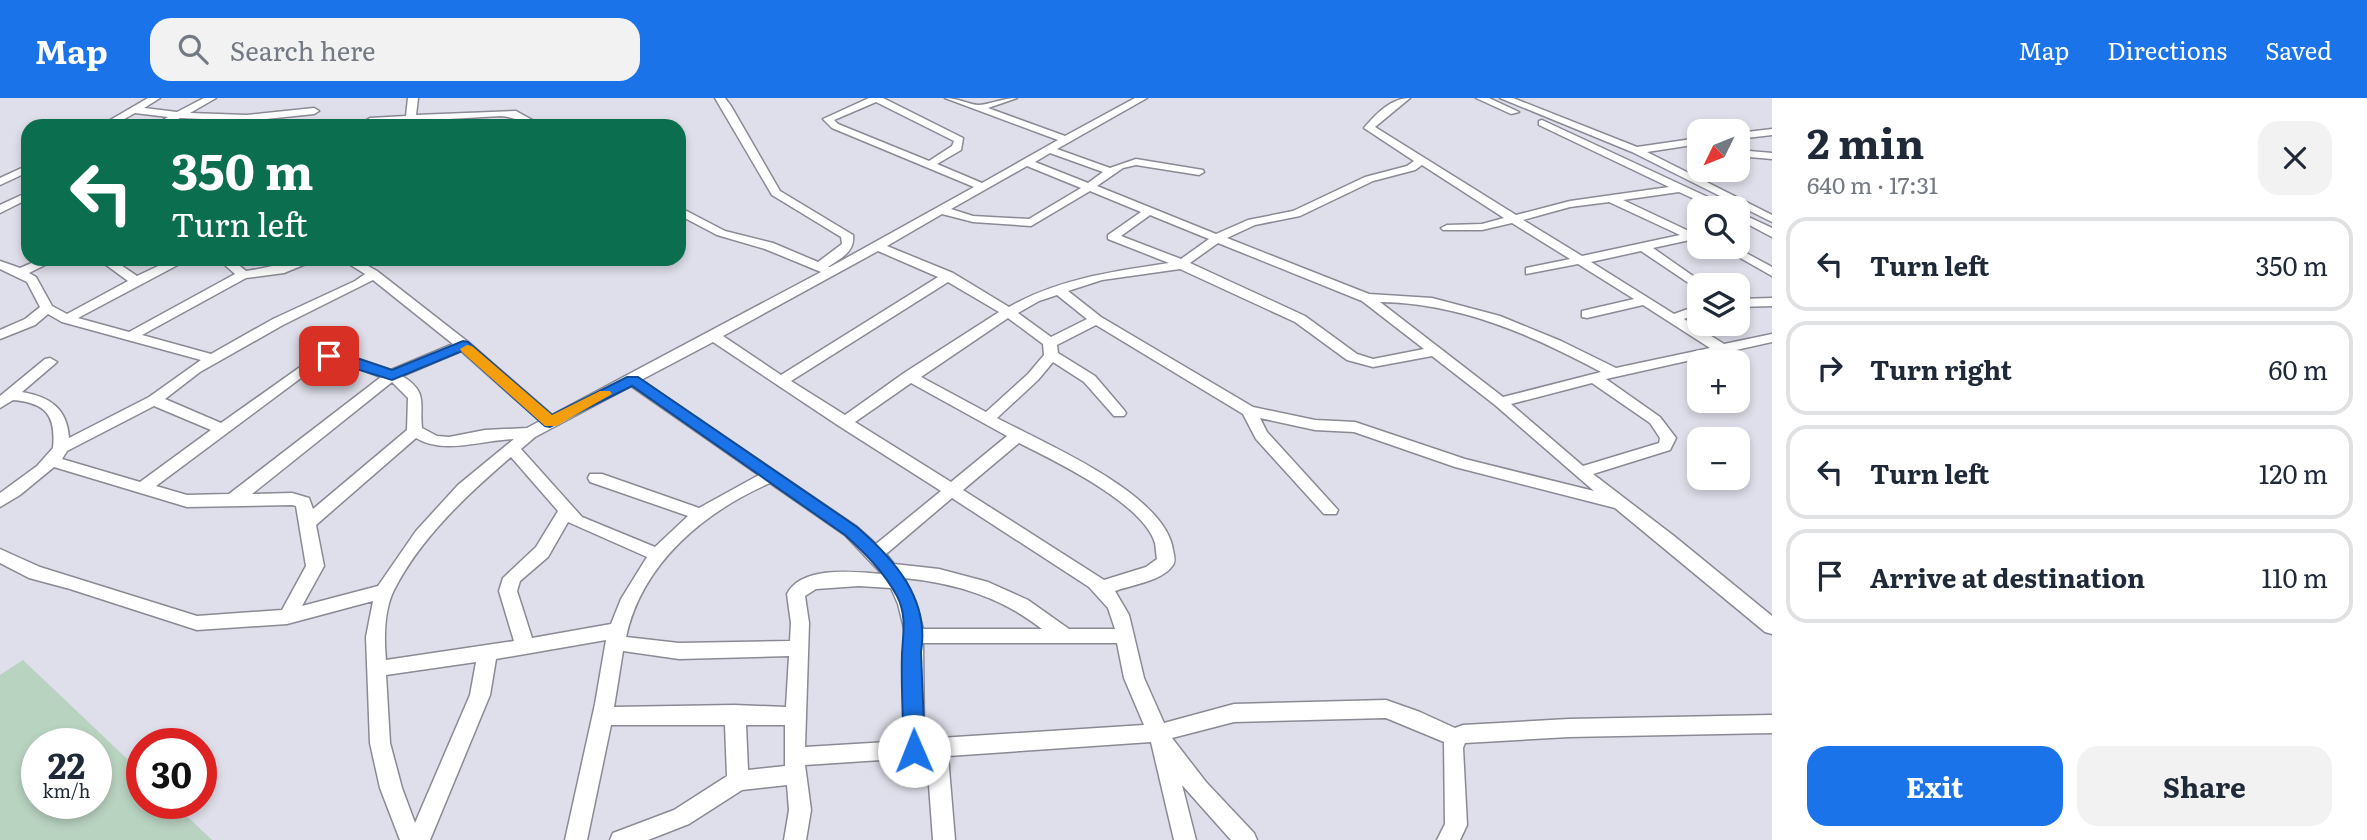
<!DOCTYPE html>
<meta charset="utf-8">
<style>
:root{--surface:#fff;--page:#f2f2f3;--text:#1f2937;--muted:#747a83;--line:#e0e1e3;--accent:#1a73e8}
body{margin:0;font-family:Literata,serif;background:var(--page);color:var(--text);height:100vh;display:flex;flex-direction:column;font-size:26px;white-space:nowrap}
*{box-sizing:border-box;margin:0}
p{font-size:23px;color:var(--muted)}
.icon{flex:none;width:38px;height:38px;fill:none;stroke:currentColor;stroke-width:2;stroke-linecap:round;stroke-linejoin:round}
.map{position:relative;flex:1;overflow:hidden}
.details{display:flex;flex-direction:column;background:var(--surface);width:595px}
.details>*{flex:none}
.top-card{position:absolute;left:21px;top:21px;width:665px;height:147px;border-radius:21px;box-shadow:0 4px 10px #0003;background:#0b6e4f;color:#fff;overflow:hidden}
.needle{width:46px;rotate:227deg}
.buttons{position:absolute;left:1687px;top:21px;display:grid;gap:14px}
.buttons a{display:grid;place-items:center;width:63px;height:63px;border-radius:14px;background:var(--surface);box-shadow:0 4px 10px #0003;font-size:35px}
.speed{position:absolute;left:21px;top:630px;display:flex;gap:14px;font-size:35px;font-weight:700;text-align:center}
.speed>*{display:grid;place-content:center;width:91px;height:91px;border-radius:50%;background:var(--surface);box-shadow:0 4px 10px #0003;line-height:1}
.speed small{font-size:18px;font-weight:400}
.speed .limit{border:10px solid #d22;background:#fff;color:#111}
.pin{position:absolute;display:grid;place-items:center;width:60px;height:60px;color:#fff;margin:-30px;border-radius:14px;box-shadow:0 4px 10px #0006}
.me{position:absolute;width:77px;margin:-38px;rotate:359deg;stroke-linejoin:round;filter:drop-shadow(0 0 5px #0008)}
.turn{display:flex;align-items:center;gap:24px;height:147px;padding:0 35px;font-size:32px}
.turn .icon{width:91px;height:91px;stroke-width:2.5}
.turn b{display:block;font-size:49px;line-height:60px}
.round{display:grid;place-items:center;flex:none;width:74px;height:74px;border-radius:21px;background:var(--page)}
.summary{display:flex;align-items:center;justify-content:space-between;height:119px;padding:0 35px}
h1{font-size:42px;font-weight:700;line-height:52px}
.action{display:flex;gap:14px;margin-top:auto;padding:14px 35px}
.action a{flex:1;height:80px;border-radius:21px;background:var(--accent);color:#fff;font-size:28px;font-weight:700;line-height:80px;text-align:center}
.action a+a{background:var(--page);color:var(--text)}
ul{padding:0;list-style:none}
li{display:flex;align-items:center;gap:21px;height:94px;margin:0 14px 10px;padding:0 21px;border:4px solid var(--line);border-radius:21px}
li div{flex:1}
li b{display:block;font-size:26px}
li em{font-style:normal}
header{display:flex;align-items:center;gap:42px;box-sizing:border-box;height:98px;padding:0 35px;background:var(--accent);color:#fff}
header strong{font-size:33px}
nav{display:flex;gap:38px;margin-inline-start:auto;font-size:24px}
.search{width:490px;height:63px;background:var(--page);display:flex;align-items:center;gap:18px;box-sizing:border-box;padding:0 24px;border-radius:21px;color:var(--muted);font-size:26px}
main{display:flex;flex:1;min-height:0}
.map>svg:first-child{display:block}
</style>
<header>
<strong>Map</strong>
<div class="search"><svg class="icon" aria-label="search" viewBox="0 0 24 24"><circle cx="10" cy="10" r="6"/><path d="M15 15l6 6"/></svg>Search here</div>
<nav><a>Map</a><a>Directions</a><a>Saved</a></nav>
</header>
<main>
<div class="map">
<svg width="1772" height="742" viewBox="0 0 1772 742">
<rect width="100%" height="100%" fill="#dedfea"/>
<path fill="#b9d3c1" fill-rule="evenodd" d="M 23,562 L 142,675 L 142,705 L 173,705 L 212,742 L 0,742 L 0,577 ZM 37,646 L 96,646 L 96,705 L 37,705 Z"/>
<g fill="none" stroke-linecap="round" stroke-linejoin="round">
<g stroke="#898a94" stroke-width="3">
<g id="minor">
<polygon points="148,0 160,0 144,10 177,14 204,0 216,0 190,15 247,17 314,10 319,13 314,16 247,23 180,20 165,28 153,28 168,19 135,15 112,28 100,28"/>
<path d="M 408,0 L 418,0 L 416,17 L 516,13 L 543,28 C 527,28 517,19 501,18 L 414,23 L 411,28 L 401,28 L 404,24 L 370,26 L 365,23 L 370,20 L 406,18 Z"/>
<path d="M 715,0 L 725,0 L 731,8 L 780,93 L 853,137 C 855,154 841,160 828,169 L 830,169 L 974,89 L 832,30 L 823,21 L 869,0 L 883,0 L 963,40 L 961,52 L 937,66 L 982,85 L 1058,42 L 945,0 C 958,0 967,6 978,7 C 988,7 1003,0 1017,0 L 988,10 L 1065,38 L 1135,0 L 1147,0 L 1057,51 L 1110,70 L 1136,61 L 1203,72 L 1204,74 L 1199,77 L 1136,67 L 1123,70 L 1097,88 L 1216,136 L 1248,122 L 1293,113 L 1365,79 L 1407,68 L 1414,63 L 1364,30 C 1376,16 1391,0 1410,0 L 1375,29 L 1516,117 L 1570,103 L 1669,89 L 1539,27 L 1539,23 L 1542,22 L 1727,108 L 1728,110 L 1714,110 L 1679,94 L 1623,102 L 1693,135 L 1699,134 L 1699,140 L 1653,150 L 1703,185 L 1705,187 L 1699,187 L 1699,192 L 1641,153 L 1591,164 L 1674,216 L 1699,207 L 1699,215 L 1684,221 L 1724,246 L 1772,236 L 1772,244 L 1606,281 L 1660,319 L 1676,340 L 1670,352 L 1593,376 L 1674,438 L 1772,518 L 1772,536 L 1765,534 L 1615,410 L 1455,369 L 1354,334 L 1315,332 L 1260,320 L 1267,334 L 1338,412 L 1336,416 L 1324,416 L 1256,341 L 1243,316 L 1096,227 L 1057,247 L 1058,255 L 1095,278 L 1124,312 L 1126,315 L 1124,318 L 1114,318 L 1084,284 L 1053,264 L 1038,282 L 997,320 C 1043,345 1165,395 1173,452 C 1174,457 1176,463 1173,467 C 1163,483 1131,487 1115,493 L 1129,517 L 1144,580 L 1164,625 L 1234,606 L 1386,602 L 1420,614 L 1455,630 L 1463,627 L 1569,621 L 1772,617 L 1772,635 L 1569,639 L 1465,645 L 1463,650 L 1467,727 L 1460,742 L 1437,742 L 1445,726 L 1444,644 L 1386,620 L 1234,624 L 1172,640 L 1206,684 L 1254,735 L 1257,742 L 1231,742 L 1182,687 L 1196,742 L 1174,742 L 1151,644 L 948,658 L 955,742 L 933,742 L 927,659 L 805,667 L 811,712 L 806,742 L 784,742 L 789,712 L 787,687 L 742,692 L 689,726 L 648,742 L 610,742 L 613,735 L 674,712 L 727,678 L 725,627 L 611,627 L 587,742 L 565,742 L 595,606 L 606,542 L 496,561 L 490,597 L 430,742 L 400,742 L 380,690 L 370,645 L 366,539 L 373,503 L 287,526 L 197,532 L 70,491 L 29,480 L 0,465 L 0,451 L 40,469 L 197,518 L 282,512 L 306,468 L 296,408 L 292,407 L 187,409 L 54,369 L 20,397 L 0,409 L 0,395 L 37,368 L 53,350 C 56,317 46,305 13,302 L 0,310 L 0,298 L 45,261 L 50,260 L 57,264 L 22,294 C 50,299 67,310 69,340 L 149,299 L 201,262 L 62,224 L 48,216 L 35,227 L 0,241 L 0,232 L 25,221 L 40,209 L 27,184 L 0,171 L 0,163 L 20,170 L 41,161 L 57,161 L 29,175 L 36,179 L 52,208 L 67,216 L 128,183 L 98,161 L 112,161 L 137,178 L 173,161 L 189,161 L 78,220 L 129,234 L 235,176 L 218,161 L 231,161 L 246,173 C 270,170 294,161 318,161 L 284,175 L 246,180 L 142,237 L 211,256 L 273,221 L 355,183 L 365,176 L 341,161 L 356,161 L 377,173 L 468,244 L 552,317 L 821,174 L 765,151 L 717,137 L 679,117 L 679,109 L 725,133 L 773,145 L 818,164 L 842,146 L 841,139 L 772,97 ZM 876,4 L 954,43 L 952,48 L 929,63 L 838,26 L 834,22 ZM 1050,55 L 1103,74 L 1088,85 L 1035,64 ZM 1422,67 L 1504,120 L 1482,126 L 1447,127 L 1441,130 L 1443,132 L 1482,132 L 1512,125 L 1570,161 L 1526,170 L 1526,176 L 1578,166 L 1634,201 L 1582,213 L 1582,219 L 1587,220 L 1643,207 L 1710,250 L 1616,270 L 1561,243 L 1500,218 L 1432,200 L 1369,196 L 1227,140 L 1255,127 L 1300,118 L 1373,83 L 1415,72 ZM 1027,68 L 1081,90 L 1029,121 L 973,118 L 951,111 ZM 1090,93 L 1141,114 L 1108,137 L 1108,141 L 1169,165 C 1114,173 1058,181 1009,209 L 953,175 L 887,148 L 942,116 L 973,124 L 1031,128 ZM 1609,104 L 1680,137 L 1582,158 L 1523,122 L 1570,109 ZM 1150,117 L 1209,141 L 1181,161 L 1121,138 ZM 1218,145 L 1362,203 L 1424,251 L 1373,261 L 1357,256 L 1305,218 L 1190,165 ZM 878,153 L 938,179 L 781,277 L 723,238 ZM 1180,171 L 1295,224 L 1347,262 L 1373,269 L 1432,258 L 1495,307 L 1594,393 L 1465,361 L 1355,324 L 1315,322 L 1253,309 L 1101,219 L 1068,193 L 1102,182 ZM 373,182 L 453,246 L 391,272 L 337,254 L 317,257 L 221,325 L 165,301 L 200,274 L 283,227 ZM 948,184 L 999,214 L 904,275 L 845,317 L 791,283 ZM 1057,197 L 1087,221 L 1051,239 L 1018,215 L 1039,203 ZM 1380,204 C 1460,205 1532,237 1601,274 L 1503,299 ZM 1008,220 L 1043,246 L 1044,257 L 1028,276 L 986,314 L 921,279 ZM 713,244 L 839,328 L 941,393 L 876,446 L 857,429 L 641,282 ZM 461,253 L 540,323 L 527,330 L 485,332 L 449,339 L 437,338 L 422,330 C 419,306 429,294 402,278 ZM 336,262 L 381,279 L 229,396 L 187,397 L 156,388 L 317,268 ZM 392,284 L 408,300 L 407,332 L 313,411 L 309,400 L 292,395 L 252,396 ZM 911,285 L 1007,338 L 951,384 L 855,324 ZM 1592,285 L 1650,325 L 1660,340 L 1659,345 L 1583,368 L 1511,306 ZM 631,288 L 759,377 L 699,410 L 602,376 L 590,376 L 588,380 L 590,384 L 688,418 L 655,449 L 582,419 L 521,351 L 535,339 ZM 154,308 L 211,332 L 140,384 L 62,361 L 67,353 ZM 416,340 C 444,357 481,342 514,341 L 458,387 L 416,433 L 378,488 L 302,508 L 324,468 L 316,427 ZM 1019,345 C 1055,363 1143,405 1155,445 C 1156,450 1156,456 1157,461 L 1146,469 L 1104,482 L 963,392 ZM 511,359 L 558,413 L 536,449 L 503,480 L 499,493 L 514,543 L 386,562 C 384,541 384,512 394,492 C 421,439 467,397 511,359 ZM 770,385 L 845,437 L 882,476 C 855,474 802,467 787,496 L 791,525 L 790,543 L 679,545 L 626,539 C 642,465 704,414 770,385 ZM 952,400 L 1089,489 L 1108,510 L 1115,531 L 1069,531 L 1028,502 L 988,484 L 939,471 L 894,466 L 886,456 ZM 568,424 L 647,459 L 621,501 L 611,526 L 532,540 L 517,493 L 520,483 L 548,459 ZM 904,480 C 955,485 1001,499 1042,531 L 923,531 L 916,506 ZM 859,488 L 891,490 L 898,506 L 906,538 L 903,554 L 904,643 L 805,649 L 809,525 L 805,498 L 816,491 ZM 923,545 L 1117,545 L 1124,580 L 1144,627 L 924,641 ZM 623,553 L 679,561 L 789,558 L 786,609 L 735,607 L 614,609 ZM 476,564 L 470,597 L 415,725 L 402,690 L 390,645 L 386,577 ZM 746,627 L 785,627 L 785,668 L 748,672 Z"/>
<polygon points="1476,0 1489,0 1519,14 1511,16"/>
<polygon points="1500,0 1513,0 1637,49 1699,40 1699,46 1647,54 1772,117 1772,124 1632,54"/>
<polygon points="1772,31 1772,37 1738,41 1738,35"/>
<polygon points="1738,52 1772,55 1772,61 1738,58"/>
<polygon points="28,67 28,74 0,87 0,80"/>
<polygon points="28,94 28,101 0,115 0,107"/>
<polygon points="1738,114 1772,130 1772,139 1738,121"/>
<polygon points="1721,149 1735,149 1772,169 1772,178"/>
<polygon points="1772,200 1772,208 1738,209 1738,201"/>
</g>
</g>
<use href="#minor" fill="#fff" fill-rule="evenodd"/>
</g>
<path fill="#1a73e8" stroke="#114b97" stroke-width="2" d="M 463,243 L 468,244 L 552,317 L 627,279 L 638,279 L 857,429 C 894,461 930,501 921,554 L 925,653 L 922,659 L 914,662 L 907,659 L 904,653 C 903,621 901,588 902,556 C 903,536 907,517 897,498 C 884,474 865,455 845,437 L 632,288 L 550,329 L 545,328 L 462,253 L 392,282 L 324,261 L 322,258 L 324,255 L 342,255 L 392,272 Z"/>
<polygon fill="#f59e0b" points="467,247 472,248 552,317 600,293 610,293 612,296 556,328 545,328 462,254 460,251"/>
</svg>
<div class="buttons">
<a><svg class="needle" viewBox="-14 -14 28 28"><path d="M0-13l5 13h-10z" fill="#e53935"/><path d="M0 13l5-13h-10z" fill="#747a83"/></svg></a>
<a><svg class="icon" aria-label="search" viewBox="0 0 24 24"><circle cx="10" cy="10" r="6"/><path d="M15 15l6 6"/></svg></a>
<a><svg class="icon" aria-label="layers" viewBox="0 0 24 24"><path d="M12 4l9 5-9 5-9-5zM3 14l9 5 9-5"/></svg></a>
<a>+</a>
<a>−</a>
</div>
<div class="speed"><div>22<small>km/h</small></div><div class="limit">30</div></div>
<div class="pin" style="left:329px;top:258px;background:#d93025"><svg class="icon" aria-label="arrive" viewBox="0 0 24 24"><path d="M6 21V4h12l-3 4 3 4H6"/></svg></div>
<svg class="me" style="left:914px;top:653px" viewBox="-20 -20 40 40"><circle r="19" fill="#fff"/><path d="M0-13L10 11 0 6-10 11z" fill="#1a73e8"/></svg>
<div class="top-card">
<div class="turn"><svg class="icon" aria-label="left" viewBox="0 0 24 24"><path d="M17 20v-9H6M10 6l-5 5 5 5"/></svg><div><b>350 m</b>Turn left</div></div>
</div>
</div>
<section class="details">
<div class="summary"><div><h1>2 min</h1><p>640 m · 17:31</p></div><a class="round"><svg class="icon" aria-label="close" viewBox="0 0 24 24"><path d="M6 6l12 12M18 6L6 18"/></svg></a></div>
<ul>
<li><svg class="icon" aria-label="left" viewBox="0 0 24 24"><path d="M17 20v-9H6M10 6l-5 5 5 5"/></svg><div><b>Turn left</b></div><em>350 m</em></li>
<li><svg class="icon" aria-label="right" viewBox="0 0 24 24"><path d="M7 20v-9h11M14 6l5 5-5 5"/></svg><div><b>Turn right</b></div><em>60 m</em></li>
<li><svg class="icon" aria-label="left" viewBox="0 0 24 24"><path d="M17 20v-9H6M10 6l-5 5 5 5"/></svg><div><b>Turn left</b></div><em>120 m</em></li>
<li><svg class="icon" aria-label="arrive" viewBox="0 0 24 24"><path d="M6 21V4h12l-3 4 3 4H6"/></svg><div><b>Arrive at destination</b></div><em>110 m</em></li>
</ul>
<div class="action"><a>Exit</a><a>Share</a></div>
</section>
</main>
